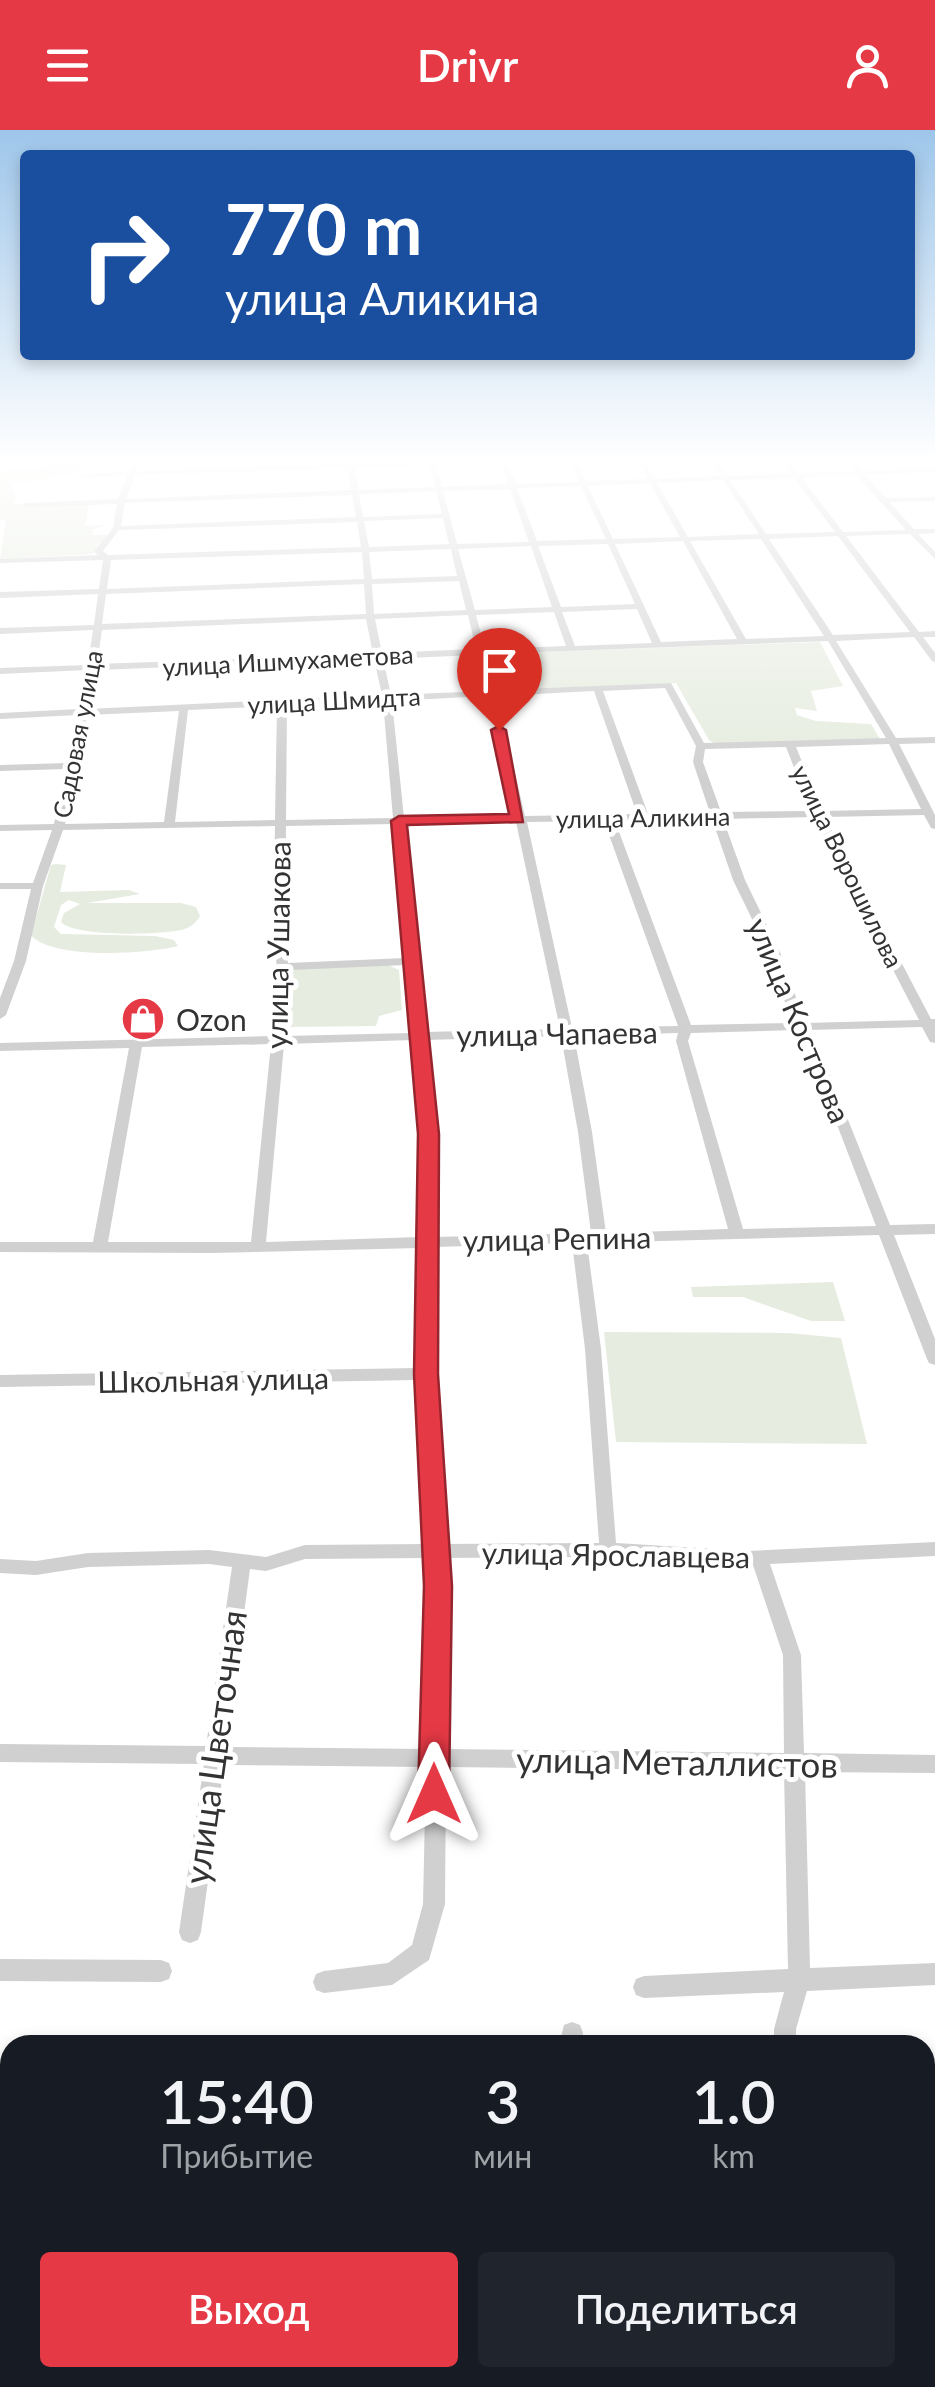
<!DOCTYPE html>
<html lang="ru">
<meta charset="utf-8">
<style>
:root{--surface:#171b24;--page:#20242c;--text:#f1f3f6;--muted:#9ea1a6;--accent:#e63946}
body{margin:0;font-family:Lato,sans-serif;background:var(--page);color:var(--text);height:100vh;display:flex;flex-direction:column;font-size:38px;white-space:nowrap}
*{box-sizing:border-box;margin:0}
p{font-size:32px;color:var(--muted)}
.icon{flex:none;width:55px;height:55px;fill:none;stroke:currentColor;stroke-width:2;stroke-linecap:round;stroke-linejoin:round}
.map{position:relative;flex:1;overflow:hidden}
.details{position:absolute;left:0px;top:1905px;width:935px;height:352px;display:flex;flex-direction:column;background:var(--surface);border-radius:30px 30px 0 0;box-shadow:0 5px 15px #0003}
.details>*{flex:none}
.hud{position:absolute;left:20px;top:20px;width:895px;height:210px;border-radius:10px;box-shadow:0 5px 15px #0003;background:#1a4fa0;color:#fff;overflow:hidden}
.pin{position:absolute;display:grid;place-items:center;width:85px;height:85px;color:#fff;margin:-102px -42px;border-radius:50% 50% 50% 0;rotate:-45deg;box-shadow:0 0 10px #0007}
.pin .icon{rotate:45deg}
.me{position:absolute;width:110px;margin:-55px;rotate:0deg;stroke-linejoin:round;filter:drop-shadow(0 0 8px #0008)}
.turn{display:flex;align-items:center;gap:35px;height:210px;padding:0 40px;font-size:45px}
.turn .icon{width:130px;height:130px;stroke-width:2.5}
.turn b{display:block;font-size:70px;line-height:85px}
.eta{display:flex;justify-content:space-evenly;align-items:center;height:170px;text-align:center}
.eta b{font-size:60px;font-weight:600;line-height:70px}
.cta{display:flex;gap:20px;margin-top:auto;padding:20px 40px}
.cta a{flex:1;height:115px;border-radius:10px;background:var(--accent);color:#fff;font-size:40px;font-weight:600;line-height:115px;text-align:center}
.cta a+a{background:var(--page);color:var(--text)}
header{display:flex;justify-content:space-between;align-items:center;height:130px;padding:0 40px;background:var(--accent);color:#fff;font-size:45px;font-weight:600}
.map>svg:first-child{display:block}
</style>
<header><svg class="icon" aria-label="menu" viewBox="0 0 24 24"><path d="M4 6h16M4 12h16M4 18h16"/></svg>Drivr<svg class="icon" aria-label="person" viewBox="0 0 24 24"><circle cx="12" cy="8" r="4"/><path d="M4 21q1-7 8-7t8 7"/></svg></header>
<div class="map">
<svg width="935" height="2257" viewBox="0 0 935 2257">
<rect width="100%" height="100%" fill="#fff"/>
<g fill="#e6ecdf">
<polygon points="60,332 122,334 10,355 16,367 13,374 89,374 85,396 109,395 93,399 92,405 109,405 92,424 0,429 6,391 0,390 0,341"/>
<polygon points="820,512 843,556 811,561 817,581 795,578 797,585 816,591 871,594 880,609 715,614 709,610 676,553 505,560 497,559 487,524"/>
<path d="M 56,734 L 66,735 L 60,762 L 129,760 L 140,764 L 87,773 L 181,773 L 196,777 L 200,786 C 195,794 190,798 181,800 C 159,805 74,807 61,792 L 64,783 L 80,774 L 69,770 L 61,775 L 54,797 L 61,804 L 155,806 L 174,810 L 178,816 C 147,824 52,830 31,805 L 51,735 Z"/>
<polygon points="386,834 399,840 402,880 379,886 376,896 287,897 290,839"/>
<polygon points="833,1152 845,1191 811,1191 743,1167 693,1167 691,1157"/>
<polygon points="604,1202 788,1203 841,1208 867,1314 616,1312"/>
</g>
<g fill="none" stroke-linecap="round" stroke-linejoin="round">
<g fill="#d0d0d0" fill-rule="evenodd">
<path d="M 133,332 L 140,332 L 136,341 L 347,334 L 347,332 L 435,332 L 442,357 L 508,354 L 501,332 L 508,332 L 516,354 L 579,352 L 571,332 L 577,332 L 586,351 L 648,349 L 639,332 L 645,332 L 655,349 L 721,346 L 712,332 L 718,332 L 728,346 L 791,343 L 783,332 L 789,332 L 798,343 L 855,341 L 853,332 L 859,332 L 862,341 L 935,338 L 935,342 L 865,345 L 886,368 L 935,367 L 935,371 L 889,372 L 914,399 L 935,399 L 935,403 L 918,404 L 935,422 L 935,429 L 910,404 L 846,406 L 919,502 L 935,501 L 935,507 L 923,507 L 935,523 L 935,532 L 932,531 L 914,507 L 836,511 L 896,608 L 935,607 L 935,613 L 899,614 L 935,685 L 935,699 L 931,698 L 924,685 L 825,687 L 931,889 L 935,889 L 935,913 L 930,912 L 922,897 L 808,900 L 821,922 L 890,1095 L 935,1094 L 935,1104 L 894,1105 L 935,1209 L 935,1235 L 929,1233 L 927,1229 L 879,1105 L 587,1113 L 601,1219 L 616,1413 L 748,1421 L 935,1412 L 935,1426 L 770,1434 L 801,1525 L 804,1623 L 935,1625 L 935,1643 L 805,1642 L 810,1838 L 935,1833 L 935,1855 L 807,1861 L 796,1899 L 796,1915 L 774,1915 L 774,1899 L 784,1862 L 644,1868 L 636,1865 L 633,1857 L 636,1849 L 644,1846 L 788,1839 L 784,1641 L 446,1637 L 445,1774 L 429,1830 L 392,1855 L 324,1863 L 316,1860 L 313,1852 L 316,1844 L 324,1841 L 388,1833 L 412,1815 L 423,1774 L 426,1637 L 224,1635 L 201,1802 L 198,1810 L 190,1813 L 182,1810 L 179,1802 L 204,1634 L 0,1632 L 0,1614 L 206,1616 L 232,1437 L 209,1434 L 88,1437 L 36,1445 L 0,1443 L 0,1429 L 36,1431 L 88,1423 L 209,1420 L 266,1427 L 305,1415 L 427,1414 L 418,1250 L 0,1257 L 0,1245 L 418,1238 L 420,1118 L 210,1123 L 0,1122 L 0,1112 L 93,1112 L 129,918 L 0,921 L 0,913 L 272,906 L 278,846 L 273,804 L 275,696 L 63,700 L 43,756 L 26,831 L 6,885 L 0,889 L 0,868 L 14,831 L 31,759 L 0,759 L 0,753 L 33,753 L 52,700 L 0,701 L 0,695 L 54,694 L 66,639 L 0,641 L 0,635 L 67,633 L 77,585 L 0,589 L 0,583 L 79,579 L 87,540 L 0,544 L 0,538 L 88,535 L 93,500 L 0,504 L 0,498 L 94,495 L 98,464 L 0,468 L 0,462 L 99,459 L 103,430 L 0,433 L 0,429 L 98,425 L 94,422 L 113,398 L 117,374 L 26,377 L 22,375 L 26,373 L 118,369 L 127,346 L 84,347 L 80,345 L 129,341 ZM 429,335 L 435,357 L 359,360 L 355,338 ZM 348,338 L 351,360 L 126,369 L 135,345 ZM 857,345 L 857,346 L 906,400 L 843,402 L 801,347 ZM 794,348 L 835,402 L 766,404 L 730,350 ZM 723,350 L 759,404 L 688,407 L 657,353 ZM 650,353 L 680,407 L 613,409 L 588,356 ZM 581,356 L 606,409 L 537,411 L 517,358 ZM 510,359 L 529,412 L 457,414 L 443,361 ZM 436,361 L 442,384 L 363,387 L 359,364 ZM 352,365 L 356,387 L 121,396 L 125,373 ZM 443,388 L 449,414 L 369,417 L 364,391 ZM 357,392 L 361,417 L 108,425 L 103,421 L 119,400 ZM 838,406 L 910,502 L 833,505 L 769,409 ZM 761,409 L 824,506 L 746,509 L 690,411 ZM 683,411 L 737,509 L 661,512 L 615,414 ZM 608,414 L 635,474 L 561,477 L 538,416 ZM 531,416 L 552,477 L 475,480 L 458,419 ZM 451,419 L 457,446 L 372,449 L 369,422 ZM 362,422 L 364,449 L 107,459 L 111,430 ZM 459,451 L 466,480 L 374,484 L 372,454 ZM 364,454 L 366,484 L 102,494 L 106,464 ZM 637,479 L 652,513 L 575,516 L 562,482 ZM 554,482 L 566,516 L 485,519 L 476,485 ZM 468,485 L 476,519 L 382,523 L 375,489 ZM 366,489 L 373,524 L 97,534 L 102,500 ZM 828,511 L 886,608 L 704,613 L 671,553 L 496,560 L 486,524 ZM 478,525 L 487,561 L 391,565 L 383,529 ZM 374,529 L 382,565 L 88,579 L 96,540 ZM 665,558 L 696,616 L 693,632 L 710,683 L 648,684 L 603,561 ZM 594,561 L 637,684 L 525,686 L 497,566 ZM 488,566 L 515,686 L 404,688 L 392,571 ZM 383,571 L 393,688 L 286,690 L 287,576 ZM 277,576 L 275,690 L 175,692 L 188,580 ZM 179,581 L 164,692 L 65,694 L 87,585 ZM 889,614 L 921,679 L 822,681 L 796,617 ZM 786,617 L 811,681 L 721,682 L 703,632 L 705,619 ZM 814,687 L 919,890 L 805,893 L 780,822 L 745,750 L 723,689 ZM 712,689 L 733,750 L 768,822 L 792,893 L 691,895 L 615,691 ZM 604,691 L 678,896 L 572,898 L 527,692 ZM 516,692 L 560,899 L 425,902 L 404,694 ZM 394,694 L 405,828 L 288,833 L 285,804 L 286,696 ZM 406,835 L 412,903 L 285,906 L 289,840 ZM 796,900 L 809,922 L 876,1096 L 743,1099 L 688,911 L 691,903 ZM 678,903 L 676,911 L 728,1099 L 606,1103 L 592,1002 L 574,906 ZM 561,906 L 578,1002 L 591,1103 L 435,1107 L 435,1004 L 426,910 ZM 413,910 L 421,1004 L 420,1107 L 266,1112 L 284,914 ZM 271,914 L 251,1112 L 108,1112 L 142,917 ZM 572,1113 L 585,1219 L 599,1413 L 445,1414 L 434,1244 L 435,1117 ZM 608,1427 L 753,1435 L 783,1525 L 784,1623 L 446,1619 L 445,1428 ZM 427,1428 L 426,1619 L 226,1617 L 250,1439 L 266,1441 L 305,1429 Z"/>
<polygon points="0,1829 161,1830 169,1833 172,1841 169,1849 161,1852 0,1851"/>
<polygon points="572,1892 580,1895 583,1903 581,1915 559,1915 564,1895"/>
<polygon points="0,2239 10,2241 10,2248 34,2248 38,2257 0,2257"/>
<polygon points="196,2248 222,2248 219,2257 193,2257"/>
<polygon points="491,2248 517,2248 515,2257 489,2257"/>
<polygon points="755,2248 781,2248 780,2257 754,2257"/>
</g>
</g>
<linearGradient id="sky" x2="0" y2="1"><stop stop-color="#9ec6ea"/><stop offset="0.51" stop-color="#fff"/><stop offset="1" stop-color="#fff" stop-opacity="0"/></linearGradient>
<rect width="935" height="648" fill="url(#sky)"/>
<polygon fill="#e63946" stroke="#96252e" stroke-width="2.5" points="499,596 506,600 523,692 407,695 439,1004 438,1244 452,1456 449,1664 444,1675 434,1679 423,1675 418,1664 424,1456 414,1244 418,1004 391,691 399,686 509,684 491,600"/>
<defs>
<g id="shop-disc" transform="scale(2.25)"><circle r="9.5" fill="#e63946" stroke="#fff"/><path d="M-5-2.5h2.3a2.7 3.5 0 0 1 5.4 0H5L5.5 6h-11ZM-1.5-2.5h3a1.5 2.3 0 0 0-3 0Z" fill="#fff"/></g>
</defs>
<g fill-rule="evenodd">
<use href="#shop-disc" x="143" y="889"/>
</g>
<g text-anchor="middle" dominant-baseline="central" stroke-width="10" stroke-linejoin="round" paint-order="stroke">
<g font-size="25" fill="#333" stroke="#fff">
<text transform="translate(288 530) rotate(-3)">улица Ишмухаметова</text>
<text transform="translate(334 570) rotate(-3)">улица Шмидта</text>
<text transform="translate(77 604) rotate(-79)">Садовая улица</text>
<text transform="translate(643 687) rotate(-1)">улица Аликина</text>
<text transform="translate(848 736) rotate(64)">улица Ворошилова</text>
</g>
<g font-size="30" fill="#333" stroke="#fff">
<text transform="translate(277 815) rotate(-89)">улица Ушакова</text>
<text transform="translate(800 890) rotate(67)">улица Кострова</text>
<text transform="translate(557 903) rotate(-1)">улица Чапаева</text>
<text transform="translate(557 1108) rotate(-1)">улица Репина</text>
<text transform="translate(213 1249) rotate(-1)">Школьная улица</text>
<text transform="translate(616 1424) rotate(1)">улица Ярославцева</text>
</g>
<g font-size="30" fill="#333" stroke="#fff" text-anchor="start">
<text x="176" y="889">Ozon</text>
</g>
<g font-size="35" fill="#333" stroke="#fff">
<text transform="translate(214 1617) rotate(-82)">улица Цветочная</text>
<text transform="translate(677 1631) rotate(1)">улица Металлистов</text>
</g>
</g>
</svg>
<div class="pin" style="left:499px;top:600px;background:#d93025"><svg class="icon" aria-label="arrive" viewBox="0 0 24 24"><path d="M6 21V4h12l-3 4 3 4H6"/></svg></div>
<svg class="me" style="left:434px;top:1664px" viewBox="-20 -20 40 40"><path d="M0-17L14 15 0 8-14 15z" fill="#e63946" stroke="#fff" stroke-width="4"/></svg>
<div class="hud">
<div class="turn"><svg class="icon" aria-label="right" viewBox="0 0 24 24"><path d="M7 20v-9h11M14 6l5 5-5 5"/></svg><div><b>770 m</b>улица Аликина</div></div>
</div>
<section class="details">
<div class="eta">
<div><b>15:40</b><p>Прибытие</p></div>
<div><b>3</b><p>мин</p></div>
<div><b>1.0</b><p>km</p></div>
</div>
<div class="cta"><a>Выход</a><a>Поделиться</a></div>
</section>
</div>
